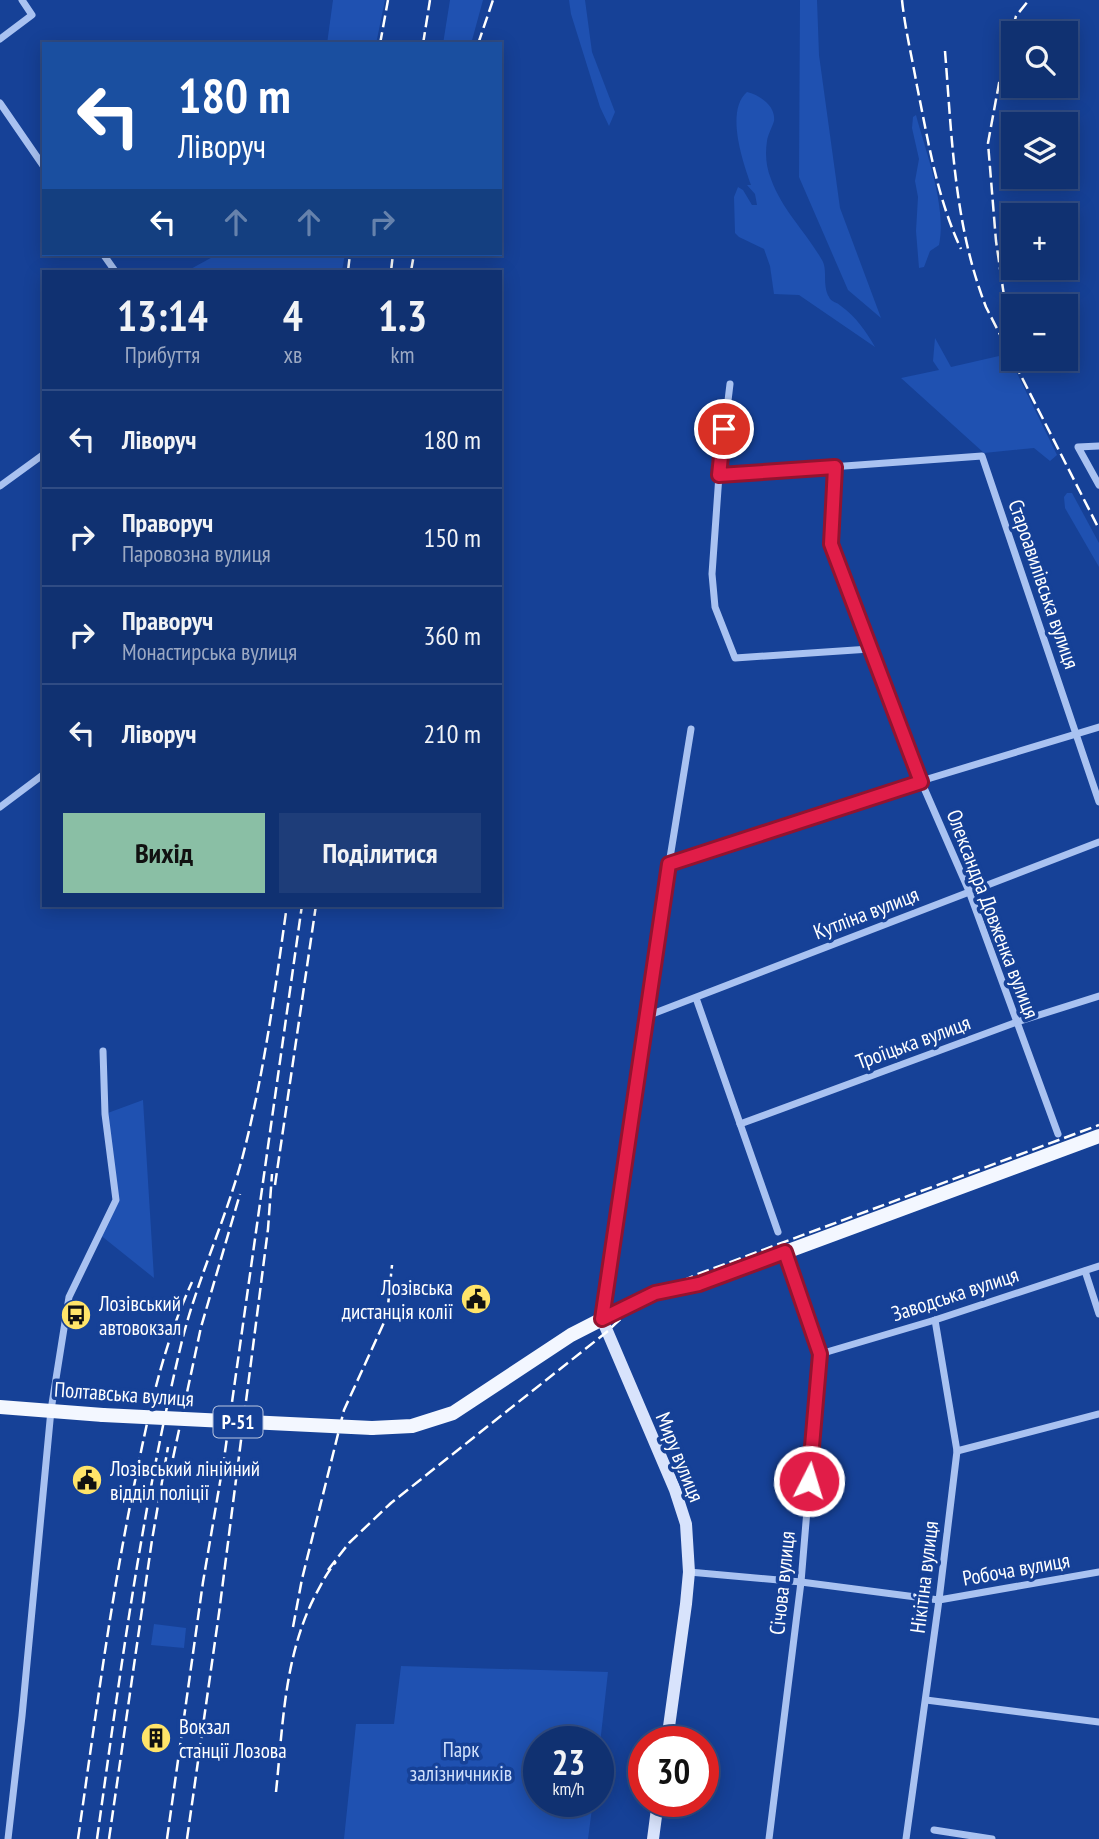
<!DOCTYPE html>
<html lang="uk">
<meta charset="utf-8">
<style>
:root{--surface:#103171;--page:#1e3d79;--text:#f1f3f6;--muted:#9ca9c3;--line:#304c84;--accent:#8abfa5}
body{margin:0;font-family:"PT Sans Narrow",sans-serif;background:var(--page);color:var(--text);height:100vh;display:flex;flex-direction:column;font-size:26px;white-space:nowrap}
*{box-sizing:border-box;margin:0}
p{font-size:23px;color:var(--muted)}
.icon{flex:none;width:38px;height:38px;fill:none;stroke:currentColor;stroke-width:2;stroke-linecap:round;stroke-linejoin:round}
.map{position:relative;flex:1;overflow:hidden}
.details{position:absolute;left:42px;top:270px;width:460px;height:637px;display:flex;flex-direction:column;background:var(--surface);border-radius:0px;box-shadow:0 4px 18px #0003,0 0 0 2px var(--line)}
.details>*{flex:none}
.hud{position:absolute;left:42px;top:42px;width:460px;height:214px;border-radius:0px;box-shadow:0 4px 18px #0003,0 0 0 2px var(--line);background:#1a4fa0;color:#fff;overflow:hidden}
.buttons{position:absolute;left:1001px;top:21px;display:grid;gap:14px}
.buttons a{display:grid;place-items:center;width:77px;height:77px;border-radius:0px;background:var(--surface);box-shadow:0 4px 18px #0003,0 0 0 2px var(--line);font-size:35px}
.speed{position:absolute;left:523px;top:1726px;display:flex;gap:14px;font-size:35px;font-weight:700;text-align:center}
.speed>*{display:grid;place-content:center;width:91px;height:91px;border-radius:50%;background:var(--surface);box-shadow:0 4px 18px #0003,0 0 0 2px var(--line);line-height:1}
.speed small{font-size:18px;font-weight:400}
.speed .limit{border:10px solid #d22;background:#fff;color:#111}
.pin{position:absolute;display:grid;place-items:center;width:60px;height:60px;color:#fff;margin:-30px;border:4px solid #fff;border-radius:50%;box-shadow:0 2px 7px #0007}
.me{position:absolute;width:77px;margin:-38px;rotate:5deg;stroke-linejoin:round;filter:drop-shadow(0 0 5px #0008)}
.turn{display:flex;align-items:center;gap:24px;height:147px;padding:0 21px;font-size:32px}
.turn .icon{width:91px;height:91px;stroke-width:2.5}
.turn b{display:block;font-size:49px;line-height:60px}
.lanes{display:flex;align-items:center;height:66px;padding:0 21px;background:#0003;justify-content:center;gap:35px;direction:ltr}
.lanes .off{opacity:.35}
.eta{display:flex;justify-content:space-evenly;align-items:center;height:119px;text-align:center}
.eta b{font-size:42px;font-weight:700;line-height:49px}
.cta{display:flex;gap:14px;margin-top:auto;padding:14px 21px}
.cta a{flex:1;height:80px;border-radius:0px;background:var(--accent);color:#111;font-size:28px;font-weight:700;line-height:80px;text-align:center}
.cta a+a{background:var(--page);color:var(--text)}
ul{padding:0;list-style:none}
li{display:flex;align-items:center;gap:21px;height:98px;padding:0 21px;border-top:2px solid var(--line)}
li div{flex:1}
li b{display:block;font-size:26px}
li em{font-style:normal}
.map>svg:first-child{display:block}
</style>
<div class="map">
<svg width="1099" height="1839" viewBox="0 0 1099 1839">
<rect width="100%" height="100%" fill="#164197"/>
<g fill="#1f51b1">
<polygon points="333,0 385,0 376,44 327,44"/>
<polygon points="450,0 483,0 471,44 443,44"/>
<polygon points="569,0 585,0 592,52 615,112 609,126 600,107 571,14"/>
<polygon points="800,0 817,0 819,55 840,208 881,318 848,290 799,177"/>
<path d="M 747,92 C 760,95 776,106 774,121 C 772,128 768,134 767,141 C 765,154 766,167 771,179 C 782,210 806,232 822,260 C 828,270 822,285 829,297 C 831,302 837,302 841,306 C 856,317 866,331 875,347 L 799,295 L 774,294 L 770,266 L 764,249 L 739,237 L 735,233 L 734,197 L 738,187 L 743,190 L 752,205 L 757,205 L 755,194 L 747,185 L 751,185 C 743,162 725,111 747,92 Z"/>
<path d="M 916,115 C 926,153 947,206 939,245 L 930,251 L 924,267 L 919,268 L 916,231 L 918,197 L 915,181 L 919,159 L 912,128 L 913,117 Z"/>
<polygon points="218,254 345,254 342,271 187,271"/>
<polygon points="935,338 951,367 999,356 1004,367 1013,365 1057,455 1050,461 1034,448 984,453 901,378 939,370 933,361"/>
<polygon points="1067,493 1072,493 1099,543 1099,567 1065,508 1064,497"/>
<polygon points="143,1100 154,1278 99,1234 116,1200 105,1114"/>
<polygon points="154,1624 186,1628 184,1648 151,1645"/>
<polygon points="401,1666 608,1672 599,1753 598,1741 539,1741 539,1801 593,1801 588,1839 344,1839 356,1724 394,1724"/>
</g>
<g fill="none" stroke-linecap="round" stroke-linejoin="round">
<g stroke="#a9c2f1" stroke-width="7">
<polyline points="0,39 32,15 22,0"/>
<polyline points="0,103 44,167"/>
<polyline points="103,254 115,271"/>
<polyline points="730,384 719,475 712,574 715,607 735,658 870,649"/>
<polyline points="1099,446 1078,447 1099,485"/>
<polyline points="835,467 831,544 921,781 969,891 1058,1134"/>
<polyline points="719,475 982,456 1099,802"/>
<polyline points="0,486 44,454"/>
<polyline points="0,807 44,774"/>
<polyline points="669,864 921,781 1099,727"/>
<polyline points="696,998 778,1232"/>
<polyline points="647,1016 1099,842"/>
<polyline points="740,1124 1017,1022 1099,996"/>
<polyline points="1085,1271 1099,1314"/>
<polyline points="602,1318 669,864 691,729"/>
<polyline points="820,1354 935,1320 1099,1266"/>
<polyline points="957,1451 1099,1414"/>
<polyline points="689,1572 801,1582 939,1600 1099,1572"/>
<polyline points="926,1700 1099,1722"/>
<polyline points="934,1830 992,1839"/>
<polyline points="8,1839 22,1716 51,1410 69,1297 116,1200 105,1114 103,1051"/>
<polyline points="769,1839 801,1582 820,1354 785,1253"/>
<polyline points="906,1839 939,1600 957,1451 935,1320"/>
</g>
<g stroke="#d8e3fc" stroke-width="12">
<polyline points="602,1319 675,1490 686,1524 689,1572 686,1604 667,1741"/>
<polyline points="653,1839 658,1801"/>
</g>
<g stroke="#f3f7ff" stroke-width="14">
<polyline points="0,1407 103,1415"/>
<polyline points="372,1428 412,1426 453,1413 571,1335 655,1292 699,1284 1099,1136"/>
</g>
<g stroke="#fff" stroke-width="2.5" stroke-dasharray="12 5" stroke-linecap="butt">
<path d="M 902,0 C 905,29 912,57 917,86 C 928,140 937,198 961,249"/>
<polyline points="380,44 388,0"/>
<polyline points="423,44 430,0"/>
<polyline points="478,44 493,0"/>
<path d="M 945,51 C 952,138 954,225 986,307 L 1099,529"/>
<polyline points="348,271 350,254"/>
<polyline points="391,271 393,254"/>
<polyline points="411,271 414,254"/>
<polyline points="1013,346 1010,337 996,241 988,143 1002,67 1016,16 1029,0"/>
<polyline points="275,1185 316,905"/>
<polyline points="173,1458 201,1327 240,1194"/>
<path d="M 328,1570 L 349,1543 L 391,1503 L 608,1331 C 636,1302 662,1290 698,1274 L 1099,1125"/>
<polyline points="293,1627 302,1579 344,1410 387,1316 392,1265"/>
<path d="M 276,1792 C 283,1725 284,1655 316,1594 C 322,1583 327,1572 336,1562"/>
<path d="M 78,1839 C 95,1721 110,1603 134,1486 C 148,1416 162,1348 192,1282"/>
<path d="M 97,1839 C 120,1673 142,1508 181,1345 C 196,1282 225,1222 242,1159 C 264,1075 275,990 287,905"/>
<polyline points="109,1839 152,1540 168,1447"/>
<polyline points="167,1839 203,1582 224,1459 302,905"/>
<polyline points="187,1839 219,1613 268,1229 272,1174"/>
</g>
<polyline stroke="#f3f7ff" stroke-width="14" points="103,1415 372,1428"/>
</g>
<g fill="none" stroke-linecap="round" stroke-linejoin="round">
<g stroke="#92132f" stroke-width="18">
<polyline id="route" points="724,429 719,475 835,467 831,544 921,782 669,864 602,1319 655,1293 699,1284 785,1252 820,1354 809,1481"/>
</g>
<use href="#route" stroke="#e11d48" stroke-width="12"/>
</g>
<defs>
<g id="civic-disc" transform="scale(1.575)"><circle r="9.5" fill="#ffe469" stroke="#164197"/><path d="M-.6-6.5H3V-4.5H.6V-3L4-1V1h2V6H-6V1h2V-1L-.6-3ZM-1.2 2.5V6h2.4V2.5Z" fill="#111"/></g>
<g id="bus-disc" transform="scale(1.575)"><circle r="9.5" fill="#ffe469" stroke="#164197"/><path d="M-5-6H5V4H4V6H2V4H-2V6H-4V4H-5ZM-3.5-4V0h7V-4ZM-3.5 1.2v1.5H-2V1.2ZM2 1.2v1.5H3.5V1.2Z" fill="#111"/></g>
<g id="building-disc" transform="scale(1.575)"><circle r="9.5" fill="#ffe469" stroke="#164197"/><path d="M-4-6H4V6H1V3H-1V6H-4ZM-2.5-4.3h1.7v1.8h-1.7ZM.8-4.3h1.7v1.8H.8ZM-2.5-1h1.7V.8h-1.7ZM.8-1h1.7V.8H.8Z" fill="#111"/></g>
</defs>
<g fill-rule="evenodd">
<use href="#civic-disc" x="476" y="1299"/>
<use href="#bus-disc" x="76" y="1315"/>
<use href="#civic-disc" x="87" y="1480"/>
<use href="#building-disc" x="156" y="1738"/>
</g>
<g text-anchor="middle" dominant-baseline="central" stroke-width="7" stroke-linejoin="round" paint-order="stroke">
<rect fill="#164197" stroke="#b9c6e0" stroke-width="2" x="213.5" y="1406.5" width="49" height="31" rx="5"/>
<g font-size="19" font-weight="bold" fill="#fff">
<text x="238" y="1422">Р-51</text>
</g>
<g font-size="21" fill="#fff" stroke="#164197">
<text transform="translate(1044 584) rotate(71)">Староавилівська вулиця</text>
<text transform="translate(866 913) rotate(-21)">Кутліна вулиця</text>
<text transform="translate(993 914) rotate(69)">Олександра Довженка вулиця</text>
<text transform="translate(913 1042) rotate(-20)">Троїцька вулиця</text>
<text transform="translate(955 1294) rotate(-18)">Заводська вулиця</text>
<text transform="translate(124 1394) rotate(4)">Полтавська вулиця</text>
<text transform="translate(680 1457) rotate(68)">Миру вулиця</text>
<text transform="translate(1016 1569) rotate(-10)">Робоча вулиця</text>
<text transform="translate(924 1577) rotate(-83)">Нікітіна вулиця</text>
<text transform="translate(782 1583) rotate(-84)">Січова вулиця</text>
</g>
<g font-size="21" fill="#fff" stroke="#164197" text-anchor="start">
<text x="453" y="1287" text-anchor="end">Лозівська<tspan x="453" dy="24">дистанція колії</tspan></text>
<text x="99" y="1303">Лозівський<tspan x="99" dy="24">автовокзал</tspan></text>
<text x="110" y="1468">Лозівський лінійний<tspan x="110" dy="24">відділ поліції</tspan></text>
<text x="179" y="1726">Вокзал<tspan x="179" dy="24">станції Лозова</tspan></text>
</g>
<g font-size="21" fill="#d0e0fc" stroke="#164197">
<text x="461" y="1749">Парк<tspan x="461" dy="24">залізничників</tspan></text>
</g>
</g>
</svg>
<div class="buttons">
<a><svg class="icon" aria-label="search" viewBox="0 0 24 24"><circle cx="10" cy="10" r="6"/><path d="M15 15l6 6"/></svg></a>
<a><svg class="icon" aria-label="layers" viewBox="0 0 24 24"><path d="M12 4l9 5-9 5-9-5zM3 14l9 5 9-5"/></svg></a>
<a>+</a>
<a>−</a>
</div>
<div class="speed"><div>23<small>km/h</small></div><div class="limit">30</div></div>
<div class="pin" style="left:724px;top:429px;background:#d93025"><svg class="icon" aria-label="arrive" viewBox="0 0 24 24"><path d="M6 21V4h12l-3 4 3 4H6"/></svg></div>
<svg class="me" style="left:809px;top:1481px" viewBox="-20 -20 40 40"><circle r="17" fill="#e11d48" stroke="#fff" stroke-width="3"/><path d="M0-11L8 9 0 5-8 9z" fill="#fff"/></svg>
<div class="hud">
<div class="turn"><svg class="icon" aria-label="left" viewBox="0 0 24 24"><path d="M17 20v-9H6M10 6l-5 5 5 5"/></svg><div><b>180 m</b>Ліворуч</div></div>
<div class="lanes"><svg class="icon" aria-label="left" viewBox="0 0 24 24"><path d="M17 20v-9H6M10 6l-5 5 5 5"/></svg><svg class="icon off" aria-label="ahead" viewBox="0 0 24 24"><path d="M12 20V5M6 11l6-6 6 6"/></svg><svg class="icon off" aria-label="ahead" viewBox="0 0 24 24"><path d="M12 20V5M6 11l6-6 6 6"/></svg><svg class="icon off" aria-label="right" viewBox="0 0 24 24"><path d="M7 20v-9h11M14 6l5 5-5 5"/></svg></div>
</div>
<section class="details">
<div class="eta">
<div><b>13:14</b><p>Прибуття</p></div>
<div><b>4</b><p>хв</p></div>
<div><b>1.3</b><p>km</p></div>
</div>
<ul>
<li><svg class="icon" aria-label="left" viewBox="0 0 24 24"><path d="M17 20v-9H6M10 6l-5 5 5 5"/></svg><div><b>Ліворуч</b></div><em>180 m</em></li>
<li><svg class="icon" aria-label="right" viewBox="0 0 24 24"><path d="M7 20v-9h11M14 6l5 5-5 5"/></svg><div><b>Праворуч</b><p>Паровозна вулиця</p></div><em>150 m</em></li>
<li><svg class="icon" aria-label="right" viewBox="0 0 24 24"><path d="M7 20v-9h11M14 6l5 5-5 5"/></svg><div><b>Праворуч</b><p>Монастирська вулиця</p></div><em>360 m</em></li>
<li><svg class="icon" aria-label="left" viewBox="0 0 24 24"><path d="M17 20v-9H6M10 6l-5 5 5 5"/></svg><div><b>Ліворуч</b></div><em>210 m</em></li>
</ul>
<div class="cta"><a>Вихід</a><a>Поділитися</a></div>
</section>
</div>
